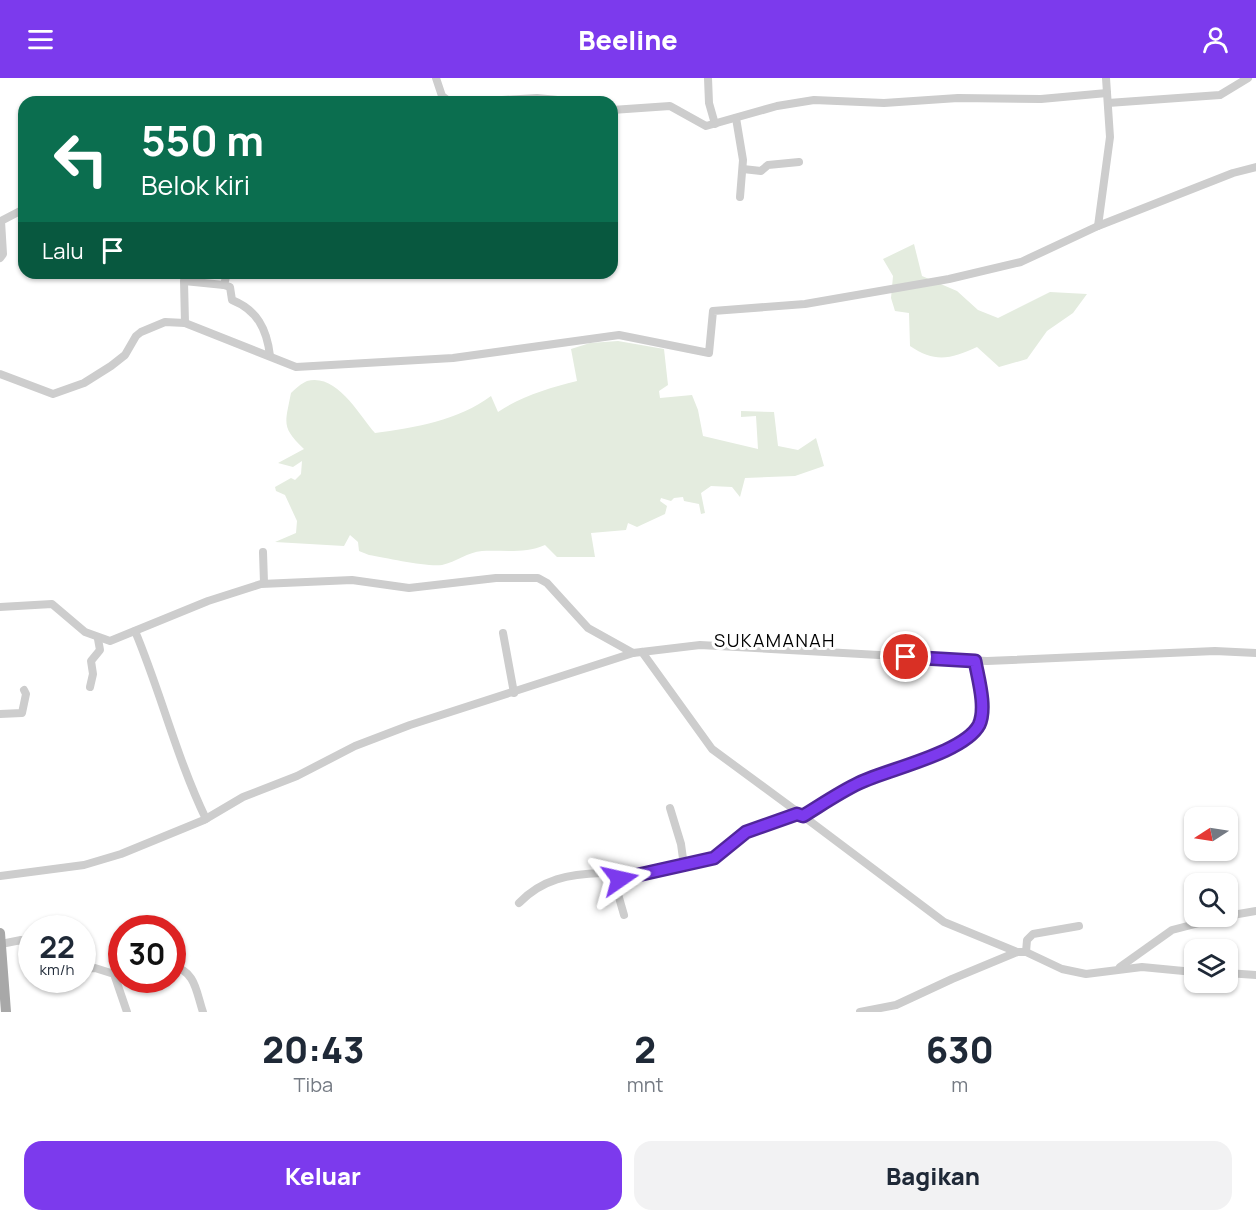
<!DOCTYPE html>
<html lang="id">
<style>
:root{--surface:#fff;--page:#f2f2f3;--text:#1f2937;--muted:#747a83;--accent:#7c3aed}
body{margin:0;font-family:Manrope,sans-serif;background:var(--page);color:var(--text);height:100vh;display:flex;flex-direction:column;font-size:22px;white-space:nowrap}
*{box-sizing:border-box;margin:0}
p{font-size:20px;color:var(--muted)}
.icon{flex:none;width:33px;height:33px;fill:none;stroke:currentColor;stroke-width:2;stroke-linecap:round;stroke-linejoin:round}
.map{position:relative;height:934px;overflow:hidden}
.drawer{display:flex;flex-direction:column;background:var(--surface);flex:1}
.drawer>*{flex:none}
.banner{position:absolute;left:18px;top:18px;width:600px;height:183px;border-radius:18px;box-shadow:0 2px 4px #0004;background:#0b6e4f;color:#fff;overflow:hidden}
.needle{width:39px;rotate:258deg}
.fabs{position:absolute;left:1184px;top:729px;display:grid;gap:12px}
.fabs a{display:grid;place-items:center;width:54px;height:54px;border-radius:12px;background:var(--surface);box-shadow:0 2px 4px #0004;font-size:30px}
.speed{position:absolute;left:18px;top:837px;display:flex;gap:12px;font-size:30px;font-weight:700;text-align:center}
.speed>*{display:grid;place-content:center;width:78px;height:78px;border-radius:50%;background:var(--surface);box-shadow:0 2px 4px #0004;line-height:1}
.speed small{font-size:15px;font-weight:400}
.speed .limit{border:9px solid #d22;background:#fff;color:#111}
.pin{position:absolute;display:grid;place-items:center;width:51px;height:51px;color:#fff;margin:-26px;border:3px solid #fff;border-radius:50%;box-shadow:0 2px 6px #0007}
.me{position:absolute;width:66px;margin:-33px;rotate:79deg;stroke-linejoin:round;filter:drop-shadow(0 0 4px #0008)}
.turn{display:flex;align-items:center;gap:21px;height:126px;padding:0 24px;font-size:27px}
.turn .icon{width:78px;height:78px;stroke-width:2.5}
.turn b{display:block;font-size:42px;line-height:51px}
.then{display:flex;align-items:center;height:57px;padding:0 24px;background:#0003;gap:12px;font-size:22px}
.eta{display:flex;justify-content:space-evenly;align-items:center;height:102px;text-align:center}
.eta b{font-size:36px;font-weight:800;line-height:42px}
.button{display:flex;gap:12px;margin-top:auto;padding:12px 24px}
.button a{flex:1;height:69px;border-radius:18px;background:var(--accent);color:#fff;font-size:24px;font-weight:800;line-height:69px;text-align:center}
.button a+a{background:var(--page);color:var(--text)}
header{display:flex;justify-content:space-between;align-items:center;height:78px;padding:0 24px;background:var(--accent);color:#fff;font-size:27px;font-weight:800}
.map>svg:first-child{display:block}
</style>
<header><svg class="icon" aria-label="menu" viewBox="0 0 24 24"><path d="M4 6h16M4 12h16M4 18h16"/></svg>Beeline<svg class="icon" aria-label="person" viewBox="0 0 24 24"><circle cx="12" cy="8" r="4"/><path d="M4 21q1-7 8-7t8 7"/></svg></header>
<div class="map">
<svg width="1256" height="934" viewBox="0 0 1256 934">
<rect width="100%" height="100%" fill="#fff"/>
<g fill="#e4ecdf">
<path d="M 914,166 L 922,198 L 957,213 L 978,232 L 998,240 L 1050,214 L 1087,216 L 1073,235 L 1047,253 L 1027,281 L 999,289 L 977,269 C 951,281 935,285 910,268 L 909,235 L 895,233 L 891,220 L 893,198 L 883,181 Z"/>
<path d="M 618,263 L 664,271 L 668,307 L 659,313 L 660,320 L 692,317 L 698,332 L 703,358 L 758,371 L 756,338 L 741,339 L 741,333 L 774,334 L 778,368 L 798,372 L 816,360 L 824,388 L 795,398 L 745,400 L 740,419 L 732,409 L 711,408 L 701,415 L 705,435 L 701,436 L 699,426 L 684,423 L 683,419 L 674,420 L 671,423 L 661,420 L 660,423 L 667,428 L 665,436 L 637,449 L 628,445 L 626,452 L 591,455 L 595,479 L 557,479 L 545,467 C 524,476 504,472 482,473 C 468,474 456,484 442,487 C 426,489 387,480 369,477 L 359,473 L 358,464 L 350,457 L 344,468 L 275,464 L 296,455 L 297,443 L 285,417 L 276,413 L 275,409 L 291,400 L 295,402 L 301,396 L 302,383 L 293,389 L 278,385 L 304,371 C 281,349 285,346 291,315 C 295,311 302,305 307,303 C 337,295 359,337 375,355 C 414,350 459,342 491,318 L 498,334 C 522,318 549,310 577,303 L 571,271 L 590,265 Z"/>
</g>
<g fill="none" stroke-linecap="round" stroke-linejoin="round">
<g stroke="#cdcdcd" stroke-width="8">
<polyline points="436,0 442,18 450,24"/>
<polyline points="708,0 709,25 715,46"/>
<polyline points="469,24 537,20 578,24"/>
<polyline points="1108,25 1220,17 1248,0"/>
<polyline points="612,32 670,28 706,48 777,28 814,22 884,25 958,20 1041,21 1107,15"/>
<polyline points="736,40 743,82 740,119"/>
<polyline points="743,91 761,93 768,87 799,84"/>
<polyline points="1098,148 1233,95 1256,89"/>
<polyline points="0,180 3,176 1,143 24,131"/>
<path d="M 224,207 L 230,209 L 232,222 C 257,232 267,251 270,278"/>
<polyline points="185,245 184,203 224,207 227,195"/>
<polyline points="0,296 53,316 84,305 111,288 125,277 136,258 141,254 165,244 185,245 296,289 453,280 619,257 709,275 713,233 805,226 949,201 1021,184 1098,148 1110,59 1106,0"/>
<polyline points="263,474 264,505"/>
<polyline points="0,529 52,526 85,554 110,563 208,523 261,506 352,502 409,510 496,500 538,500 547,505 588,550 633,575 700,567 987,583 1215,573 1256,575"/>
<path d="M 135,553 C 161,615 177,681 206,741"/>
<polyline points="503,555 514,615"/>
<polyline points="642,574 712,671 803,738 869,700 948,671 976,652 981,639 975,583"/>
<polyline points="90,609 93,596 91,583 100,572 98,561"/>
<polyline points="0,636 22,635 26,616 24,612"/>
<polyline points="670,730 681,766 684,788"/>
<polyline points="803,738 944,844 1017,874"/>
<polyline points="0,798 84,787 121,776 204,742 243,719 297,698 355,668 410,647 633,575"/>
<path d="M 519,825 C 542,801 569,796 602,795 L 614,802"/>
<polyline points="624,837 614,802 714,779 746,755 797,736"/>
<polyline points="1227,838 1256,833"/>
<polyline points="1,866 21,862 32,887"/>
<polyline points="1026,874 1027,862 1033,856 1079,848"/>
<path d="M 172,888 C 196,893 196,914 203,934"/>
<polyline points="1120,889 1172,852 1226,838"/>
<polyline points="82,891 95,890 114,896 127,934"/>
<polyline points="1227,895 1256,897"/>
<polyline points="860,934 896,927 952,901 1017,874 1026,874 1062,891 1086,896 1142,889 1194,894"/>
</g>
<polyline stroke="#a8a8a8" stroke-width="10" points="0,855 6,934"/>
</g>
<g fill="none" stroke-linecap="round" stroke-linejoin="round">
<g stroke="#51269a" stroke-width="15">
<path id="route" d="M 620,801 L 714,780 L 746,754 L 797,736 L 803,738 C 821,727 840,714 859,705 C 888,691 964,675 979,647 C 987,630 978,600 975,583 L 906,579"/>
</g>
<use href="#route" stroke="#7c3aed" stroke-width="10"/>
</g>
<g text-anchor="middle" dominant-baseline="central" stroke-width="6" stroke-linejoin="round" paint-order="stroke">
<g font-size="18" letter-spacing="1.5" fill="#000" stroke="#fff">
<text x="775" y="562">SUKAMANAH</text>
</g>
</g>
</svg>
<div class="fabs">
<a><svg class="needle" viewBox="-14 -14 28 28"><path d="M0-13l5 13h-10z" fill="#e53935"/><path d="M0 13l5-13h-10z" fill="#747a83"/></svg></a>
<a><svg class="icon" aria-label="search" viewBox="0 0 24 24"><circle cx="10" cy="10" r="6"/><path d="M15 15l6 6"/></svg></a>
<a><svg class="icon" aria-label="layers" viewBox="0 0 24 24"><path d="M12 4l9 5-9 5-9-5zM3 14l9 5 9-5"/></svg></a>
</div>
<div class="speed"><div>22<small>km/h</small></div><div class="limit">30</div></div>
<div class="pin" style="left:906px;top:579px;background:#d93025"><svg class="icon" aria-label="arrive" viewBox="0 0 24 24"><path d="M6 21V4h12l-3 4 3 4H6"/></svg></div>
<svg class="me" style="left:620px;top:801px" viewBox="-20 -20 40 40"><path d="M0-17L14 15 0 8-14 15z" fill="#7c3aed" stroke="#fff" stroke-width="4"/></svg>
<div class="banner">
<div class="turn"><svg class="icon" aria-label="left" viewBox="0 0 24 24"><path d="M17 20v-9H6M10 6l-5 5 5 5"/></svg><div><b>550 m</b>Belok kiri</div></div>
<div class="then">Lalu<svg class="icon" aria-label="arrive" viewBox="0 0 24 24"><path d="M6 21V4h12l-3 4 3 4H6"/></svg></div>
</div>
</div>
<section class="drawer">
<div class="eta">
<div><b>20:43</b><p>Tiba</p></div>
<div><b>2</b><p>mnt</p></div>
<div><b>630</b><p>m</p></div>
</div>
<div class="button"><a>Keluar</a><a>Bagikan</a></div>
</section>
